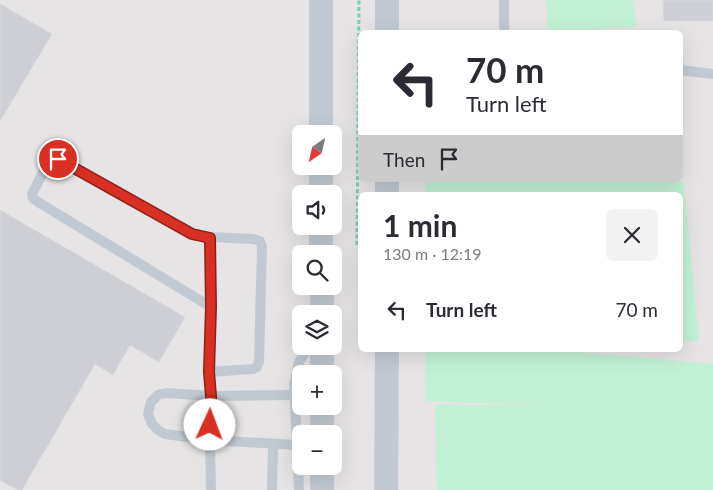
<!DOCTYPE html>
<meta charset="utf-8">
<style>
:root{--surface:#fff;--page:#f2f2f3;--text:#2b2b33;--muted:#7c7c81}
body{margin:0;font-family:Lato,sans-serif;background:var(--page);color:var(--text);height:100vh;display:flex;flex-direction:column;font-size:19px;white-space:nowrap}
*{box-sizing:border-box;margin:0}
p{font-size:16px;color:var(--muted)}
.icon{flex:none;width:28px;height:28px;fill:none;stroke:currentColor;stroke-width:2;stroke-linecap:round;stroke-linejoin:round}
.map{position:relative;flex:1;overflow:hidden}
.side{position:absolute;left:358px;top:192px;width:325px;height:160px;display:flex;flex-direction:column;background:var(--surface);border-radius:8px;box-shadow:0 5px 20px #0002}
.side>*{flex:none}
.guide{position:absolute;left:358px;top:30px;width:325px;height:152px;border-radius:8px;box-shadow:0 5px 20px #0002;background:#fff;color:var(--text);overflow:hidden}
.needle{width:32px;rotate:214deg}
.tools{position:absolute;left:292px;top:125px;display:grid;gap:10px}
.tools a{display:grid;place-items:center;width:50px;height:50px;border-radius:8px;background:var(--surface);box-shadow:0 5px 20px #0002;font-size:25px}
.pin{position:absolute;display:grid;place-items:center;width:42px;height:42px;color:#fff;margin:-21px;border:2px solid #fff;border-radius:50%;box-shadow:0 1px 5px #0007}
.me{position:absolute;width:55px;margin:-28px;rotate:2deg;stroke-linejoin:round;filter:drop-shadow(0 0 4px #0008)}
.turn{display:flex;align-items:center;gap:18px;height:105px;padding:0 25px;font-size:22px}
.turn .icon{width:65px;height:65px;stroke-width:2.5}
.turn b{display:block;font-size:35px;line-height:42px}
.then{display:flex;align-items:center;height:48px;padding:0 25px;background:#0003;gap:10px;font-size:19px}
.round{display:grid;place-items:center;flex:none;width:52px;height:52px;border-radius:8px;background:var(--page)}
.head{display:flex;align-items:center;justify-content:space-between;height:85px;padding:0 25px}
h1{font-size:30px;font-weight:700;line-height:38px}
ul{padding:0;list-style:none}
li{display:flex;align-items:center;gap:15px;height:65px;padding:0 25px}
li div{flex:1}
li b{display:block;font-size:19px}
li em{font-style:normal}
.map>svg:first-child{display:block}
</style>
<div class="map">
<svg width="713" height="490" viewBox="0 0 713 490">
<rect width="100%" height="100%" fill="#f5f3f3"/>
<path fill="#e6e4e5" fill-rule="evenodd" d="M 0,0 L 713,0 L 713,490 L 0,490 ZM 360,32 L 680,32 L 680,180 L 360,180 ZM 301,134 L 334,134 L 334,166 L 301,166 ZM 301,194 L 334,194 L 334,226 L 301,226 ZM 360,195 L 680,195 L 680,350 L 360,350 ZM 301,254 L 334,254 L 334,286 L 301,286 ZM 301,314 L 334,314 L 334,346 L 301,346 ZM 301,374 L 334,374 L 334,406 L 301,406 ZM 301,434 L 334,434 L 334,466 L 301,466 Z"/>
<g fill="#c3f1d5">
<polygon points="546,0 634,0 636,27 548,32"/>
<polygon points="425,180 680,180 684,185 699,341 680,341 680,195 425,195"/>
<polygon points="425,350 554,350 713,364 713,490 437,490 435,405 533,405 426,401"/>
</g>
<g fill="#cdcfd5" stroke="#d7d9de">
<polygon points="663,0 713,0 713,21 664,21"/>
<polygon points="0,4 52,34 0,121"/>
<polygon points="0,210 185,317 159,362 130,345 113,375 95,364 22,490 18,490 0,480"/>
</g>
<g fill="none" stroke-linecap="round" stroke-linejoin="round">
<polyline stroke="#7ad0a6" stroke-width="3" stroke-dasharray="4 2.5" stroke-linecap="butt" points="357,245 359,0"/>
<g stroke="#c1cad2" stroke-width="10">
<polyline points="504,0 504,26 505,32"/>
<polyline points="680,70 713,74"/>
<polyline points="210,237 211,307 209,372 211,396 210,440 211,490"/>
<polyline points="209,372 253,369 257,367 259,362 262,246 260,241 253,239 210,237 192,235 57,159 52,160 48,163 32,194 33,198 38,202 211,307"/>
<polyline points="295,395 211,396 166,393 158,395 151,402 148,414 152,424 158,430 165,434 210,440 297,445"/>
<polyline points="272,490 273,444"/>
<polyline points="299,490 294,384 299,362 306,351 311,346"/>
</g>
<g stroke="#c1cad2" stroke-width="24">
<polyline points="387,32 387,0"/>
<polyline points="321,134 321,0"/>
<polyline points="387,180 387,195"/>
<polyline points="321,194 321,166"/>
<polyline points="321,226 321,254"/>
<polyline points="322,286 322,314"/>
<polyline points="322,346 322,374"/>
<polyline points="322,406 322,434"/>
<polyline points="322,466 322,490"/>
<polyline points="386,490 387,350"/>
</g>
</g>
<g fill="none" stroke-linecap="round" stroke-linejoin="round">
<g stroke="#8d1f18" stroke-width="12">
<polyline id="route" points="58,159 192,234 210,238 211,307 209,372 211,396 210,425"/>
</g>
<use href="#route" stroke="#d93025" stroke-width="9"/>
</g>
</svg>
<div class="tools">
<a><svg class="needle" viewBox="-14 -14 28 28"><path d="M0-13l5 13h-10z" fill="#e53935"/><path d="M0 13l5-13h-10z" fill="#7c7c81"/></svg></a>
<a><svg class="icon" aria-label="sound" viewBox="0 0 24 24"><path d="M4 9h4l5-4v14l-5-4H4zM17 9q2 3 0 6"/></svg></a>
<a><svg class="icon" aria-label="search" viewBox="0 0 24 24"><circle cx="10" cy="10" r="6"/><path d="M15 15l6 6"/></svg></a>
<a><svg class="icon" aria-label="layers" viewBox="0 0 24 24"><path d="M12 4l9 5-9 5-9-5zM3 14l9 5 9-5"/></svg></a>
<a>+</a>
<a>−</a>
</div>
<div class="pin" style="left:58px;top:159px;background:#d93025"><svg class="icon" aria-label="arrive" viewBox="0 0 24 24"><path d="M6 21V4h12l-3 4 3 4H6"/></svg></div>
<svg class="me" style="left:210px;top:425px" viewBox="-20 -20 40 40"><circle r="19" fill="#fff"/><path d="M0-13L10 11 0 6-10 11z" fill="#d93025"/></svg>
<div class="guide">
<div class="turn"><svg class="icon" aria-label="left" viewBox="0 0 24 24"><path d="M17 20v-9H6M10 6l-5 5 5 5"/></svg><div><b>70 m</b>Turn left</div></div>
<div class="then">Then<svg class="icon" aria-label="arrive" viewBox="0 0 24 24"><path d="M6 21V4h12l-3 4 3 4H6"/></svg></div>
</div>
<section class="side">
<div class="head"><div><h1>1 min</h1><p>130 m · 12:19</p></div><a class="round"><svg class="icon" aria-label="close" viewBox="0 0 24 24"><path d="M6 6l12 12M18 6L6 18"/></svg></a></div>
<ul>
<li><svg class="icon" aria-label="left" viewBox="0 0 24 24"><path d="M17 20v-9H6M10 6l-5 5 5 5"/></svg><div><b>Turn left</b></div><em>70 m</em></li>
</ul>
</section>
</div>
